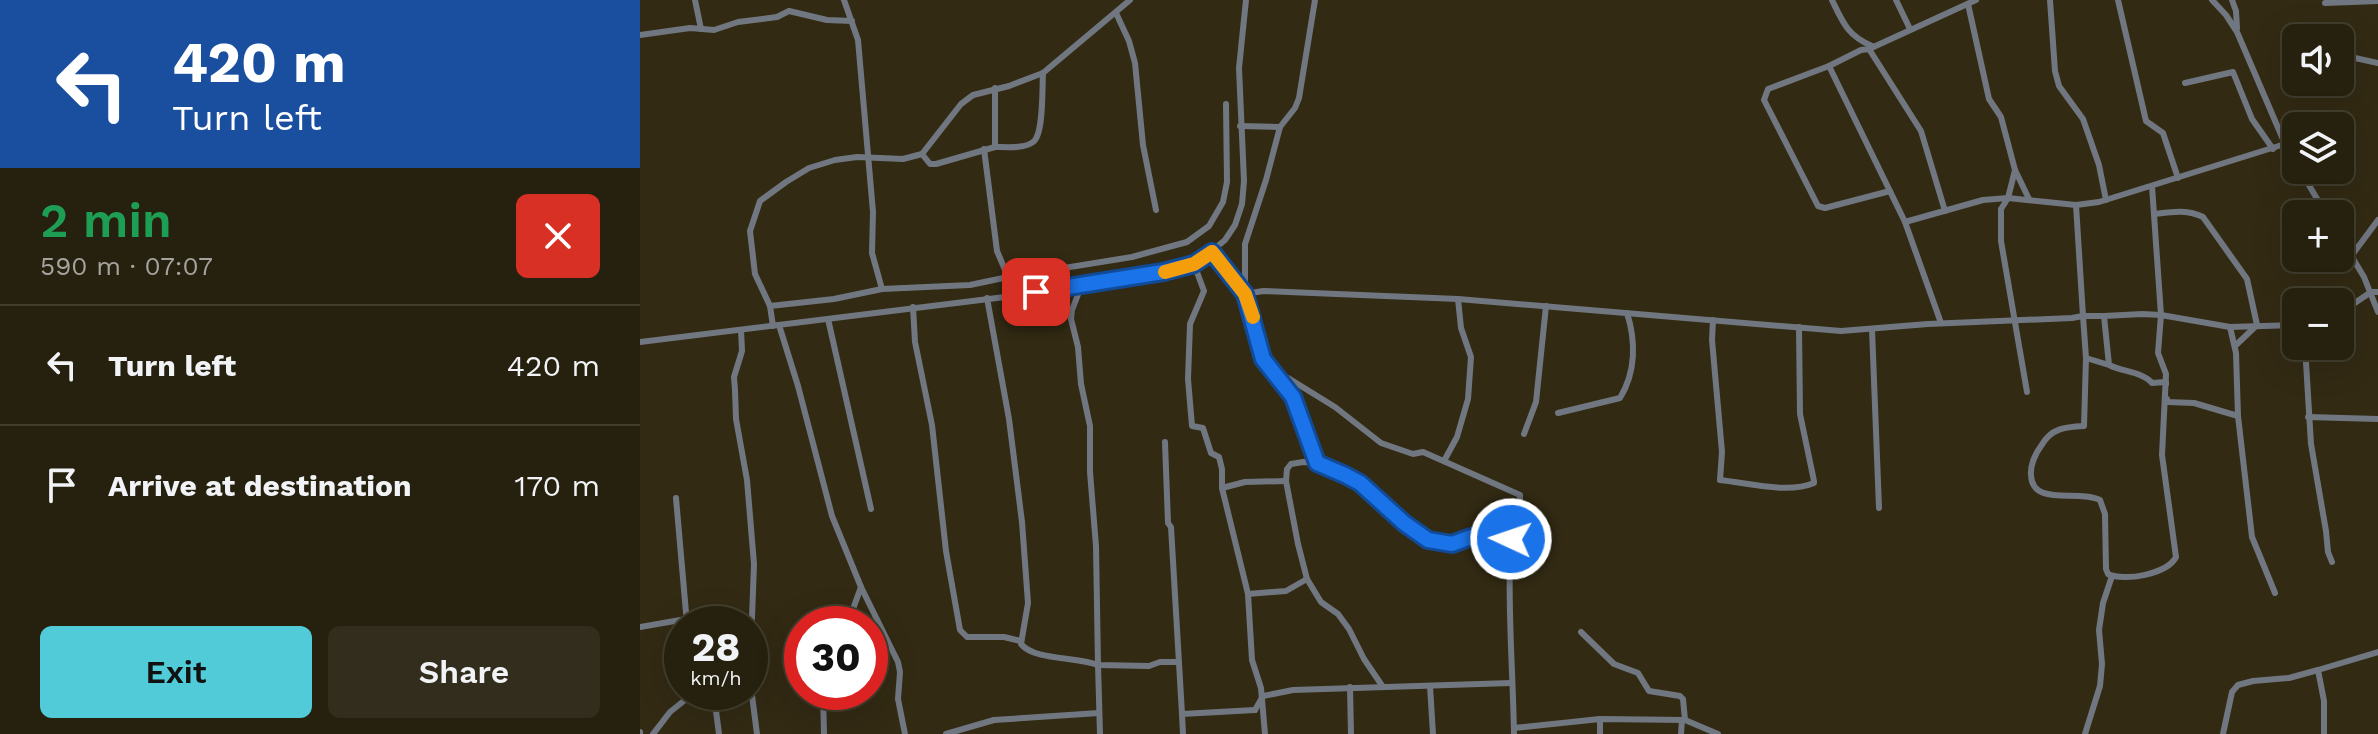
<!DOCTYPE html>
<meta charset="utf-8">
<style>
:root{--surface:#26200e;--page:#322d1c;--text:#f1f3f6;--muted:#a4a39e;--line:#423e2e;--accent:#52cbd9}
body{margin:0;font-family:"Work Sans",sans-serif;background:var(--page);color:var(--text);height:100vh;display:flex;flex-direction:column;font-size:30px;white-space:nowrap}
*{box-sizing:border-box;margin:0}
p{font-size:26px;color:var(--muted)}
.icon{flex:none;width:44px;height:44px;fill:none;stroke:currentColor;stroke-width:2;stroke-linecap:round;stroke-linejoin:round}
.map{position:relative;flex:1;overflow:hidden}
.drawer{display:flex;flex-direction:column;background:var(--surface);width:640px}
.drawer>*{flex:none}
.banner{background:#1a4fa0;color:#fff;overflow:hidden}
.fabs{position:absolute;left:1642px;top:24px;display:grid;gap:16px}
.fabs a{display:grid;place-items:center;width:72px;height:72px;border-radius:12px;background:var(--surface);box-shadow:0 8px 32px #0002,0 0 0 2px var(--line);font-size:40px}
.speed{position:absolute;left:24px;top:606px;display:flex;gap:16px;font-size:40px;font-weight:700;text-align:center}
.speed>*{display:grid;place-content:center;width:104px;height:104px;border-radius:50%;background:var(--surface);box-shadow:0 8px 32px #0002,0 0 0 2px var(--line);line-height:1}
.speed small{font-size:20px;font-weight:400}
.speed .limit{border:12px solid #d22;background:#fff;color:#111}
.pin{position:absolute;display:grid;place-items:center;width:68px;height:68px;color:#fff;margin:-34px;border-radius:16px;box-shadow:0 4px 12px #0006}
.me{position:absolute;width:88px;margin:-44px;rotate:273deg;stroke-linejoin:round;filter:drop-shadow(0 0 6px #0008)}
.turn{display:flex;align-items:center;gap:28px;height:168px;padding:0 40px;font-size:36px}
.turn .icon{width:104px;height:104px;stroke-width:2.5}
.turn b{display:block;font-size:56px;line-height:68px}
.round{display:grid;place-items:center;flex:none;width:84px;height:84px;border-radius:12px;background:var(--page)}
.overview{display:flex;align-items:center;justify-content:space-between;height:136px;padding:0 40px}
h1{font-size:48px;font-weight:600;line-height:60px;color:#1e9e55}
.cta{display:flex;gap:16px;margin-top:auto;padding:16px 40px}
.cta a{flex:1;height:92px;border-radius:12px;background:var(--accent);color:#111;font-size:32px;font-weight:600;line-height:92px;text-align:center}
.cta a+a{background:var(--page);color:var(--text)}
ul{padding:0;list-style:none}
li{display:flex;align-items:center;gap:24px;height:120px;padding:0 40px;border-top:2px solid var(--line)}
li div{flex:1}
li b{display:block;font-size:30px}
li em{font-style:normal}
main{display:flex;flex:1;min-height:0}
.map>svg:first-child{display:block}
</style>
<main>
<section class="drawer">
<div class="banner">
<div class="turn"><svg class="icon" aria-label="left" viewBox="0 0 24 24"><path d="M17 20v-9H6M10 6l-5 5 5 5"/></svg><div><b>420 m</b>Turn left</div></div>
</div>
<div class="overview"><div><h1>2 min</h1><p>590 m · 07:07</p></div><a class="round" style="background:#d93025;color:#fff"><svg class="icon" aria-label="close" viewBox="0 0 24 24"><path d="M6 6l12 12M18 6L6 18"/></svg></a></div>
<ul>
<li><svg class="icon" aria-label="left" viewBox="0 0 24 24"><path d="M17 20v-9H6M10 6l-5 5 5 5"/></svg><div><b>Turn left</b></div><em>420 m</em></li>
<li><svg class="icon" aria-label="arrive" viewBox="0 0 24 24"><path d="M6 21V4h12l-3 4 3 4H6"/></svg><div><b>Arrive at destination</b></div><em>170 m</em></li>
</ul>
<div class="cta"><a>Exit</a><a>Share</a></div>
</section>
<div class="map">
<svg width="1738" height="734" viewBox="0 0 1738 734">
<rect width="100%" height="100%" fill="#322a13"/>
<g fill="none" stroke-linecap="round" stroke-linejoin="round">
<g stroke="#717781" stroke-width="6">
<polyline points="55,0 61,29"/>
<polyline points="204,0 218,40 233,212 232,253 242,289"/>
<polyline points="675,0 659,98 655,108 640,127 626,180 605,244 605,294 623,359 645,384 653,397 677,463"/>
<path d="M 1192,0 C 1203,23 1208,36 1232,46"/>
<polyline points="1256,0 1270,29"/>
<polyline points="1410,0 1415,71 1419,86 1443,119 1459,165 1466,200"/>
<polyline points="1478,0 1506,121 1523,133 1538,178"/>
<polyline points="1572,0 1586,15 1597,32 1645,144 1656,163"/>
<polyline points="1592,0 1596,11 1597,28"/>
<polyline points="1685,3 1738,1"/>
<polyline points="1328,4 1349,99 1361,117 1375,170 1389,199"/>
<polyline points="476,13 489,41 495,63 503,145 516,210"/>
<polyline points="0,35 50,28 74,30 98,22 137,17 149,11 187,20 212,21"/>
<polyline points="1229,49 1281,131 1305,211"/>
<polyline points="1706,56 1738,63"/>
<polyline points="1189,66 1265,222 1301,323"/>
<polyline points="1545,83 1593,72 1612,119 1633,149"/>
<polyline points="600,126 640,127"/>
<path d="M 355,147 C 366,147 384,149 393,142 C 404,135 402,87 403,73"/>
<polyline points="344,149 357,251 368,277"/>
<polyline points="282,154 290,164 296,164 355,147 355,88"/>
<polyline points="1375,170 1368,198 1361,209 1361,241 1387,392"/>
<polyline points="1660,170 1686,214"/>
<polyline points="1250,191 1185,208 1178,206 1124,100 1128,89 1189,66 1221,50 1229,49 1336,0"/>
<path d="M 1514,214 C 1531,212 1547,209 1563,217 L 1607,279 L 1617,325 L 1595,346"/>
<polyline points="1265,222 1343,200 1368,198 1436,205"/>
<polyline points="1700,237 1724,277 1738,312"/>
<polyline points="572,252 605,293"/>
<polyline points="1712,255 1738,220"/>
<polyline points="554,264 564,291 550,324 548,379 552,426 563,428 571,453 579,457 582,469 582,488 608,594 612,660 621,688 625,734"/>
<polyline points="442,284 432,310 431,319 438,347 441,384 450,426 450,472 456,546 458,665 509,666 520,662 537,662"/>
<polyline points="605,294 623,291 818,299 1201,331 1288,324 1432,318 1443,316 1436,205 1459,202 1645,144"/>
<path d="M 347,298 L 369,419 L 382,522 L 388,603 L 381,644 C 395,661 436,656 458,665 L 460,734"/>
<polyline points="130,306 194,299 242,289 330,285 368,277 492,257 547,242 569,226 583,202 587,182 586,104"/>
<polyline points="273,307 275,342 292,425 306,551 320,630 327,637 364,637 381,641"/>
<polyline points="1700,313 1731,292 1738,292"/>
<polyline points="1464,316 1502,314 1521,315 1590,327 1656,325"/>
<polyline points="188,319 231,509"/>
<path d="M 1073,320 L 1072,340 L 1082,452 L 1080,480 C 1108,483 1148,494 1174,483 L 1174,481 L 1160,414 L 1159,327"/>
<polyline points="139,325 158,386 192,516 221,587 258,662 260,672 258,699 265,734"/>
<polyline points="133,326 130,306 115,274 110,231 120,201 146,182 169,168 195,160 217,157 263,159 282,154 321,104 333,95 369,86 403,73 490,0"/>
<polyline points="1590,327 1596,353 1598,416 1612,537 1635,593"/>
<polyline points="1232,329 1239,508"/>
<polyline points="101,330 102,351 94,377 95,390 96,419 107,480 114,564 110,671"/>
<polyline points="0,342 373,296 523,272 561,260 585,240 595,225 602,204 604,181 599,68 606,0"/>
<polyline points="1665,346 1671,444 1686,531 1688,552 1692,562"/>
<path d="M 1446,358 L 1444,426 C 1425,427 1411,428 1401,446 C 1395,454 1390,466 1391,475 C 1392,507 1438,489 1460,500 L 1465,514 L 1466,569 L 1468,574 C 1485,582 1527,574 1536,557 L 1522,455 L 1526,374 L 1518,353 L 1521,315 L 1512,186"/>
<path d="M 1469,365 L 1446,358 L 1443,316 L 1464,316 L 1469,365 C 1483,372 1503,372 1512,383 L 1526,382 L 1526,384"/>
<path d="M 638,377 L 648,378 L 695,407 L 741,443 L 773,454 L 783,452 L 880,495 C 881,514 870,535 870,555 C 868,615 873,674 874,734"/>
<polyline points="1527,399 1527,402 1554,403 1598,416"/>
<path d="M 918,413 L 980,398 C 996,372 996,341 987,313"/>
<polyline points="1668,417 1738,419"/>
<polyline points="884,434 896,402 906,306"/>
<polyline points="525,442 528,523 531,527 542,714"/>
<polyline points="804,461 817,437 828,399 831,357 821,328 818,299"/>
<polyline points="582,488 605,482 646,481"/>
<polyline points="36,498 47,624"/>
<polyline points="667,579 658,544 646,481 647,469 651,464 663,462 677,463 705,475 720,483 751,512 788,540 812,544 831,537 871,539"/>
<polyline points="608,594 646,591 667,579 681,602 698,614 709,629 724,659 743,687"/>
<polyline points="201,624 213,609 221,587"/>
<polyline points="0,627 46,619"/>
<polyline points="941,632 974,664 998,673 1009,691 1040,696 1043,699 1045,720 1078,734"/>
<polyline points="110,680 117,734"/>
<polyline points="790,686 793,734"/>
<polyline points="710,687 711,734"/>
<polyline points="70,692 75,703 79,734"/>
<polyline points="183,692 184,734"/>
<polyline points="615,710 623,696 653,690 871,683"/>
<polyline points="960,719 960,734"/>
<polyline points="874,728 960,719 1045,720"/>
<polyline points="0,732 0,734"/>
<polyline points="13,734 30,712 55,692"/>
<polyline points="306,734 354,720 459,713"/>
<polyline points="543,734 542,714 615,710"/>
<polyline points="1041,734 1042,720"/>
<polyline points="1445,734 1460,686 1462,664 1459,630 1463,603 1472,576"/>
<polyline points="1583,734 1592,692 1598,685 1613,681 1649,678 1678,670"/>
<polyline points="1684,734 1684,701 1678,670 1738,652"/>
</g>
</g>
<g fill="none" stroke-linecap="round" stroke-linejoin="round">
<g stroke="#114b97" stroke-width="20">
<polyline id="route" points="396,292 523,272 554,264 572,252 605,294 623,359 653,397 677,463 705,475 720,483 764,523 788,540 812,544 831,537 871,539"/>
</g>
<use href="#route" stroke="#1a73e8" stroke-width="14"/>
<polyline stroke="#f59e0b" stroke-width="14" points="525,272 554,264 572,252 605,294 613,317"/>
</g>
</svg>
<div class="fabs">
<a><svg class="icon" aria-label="sound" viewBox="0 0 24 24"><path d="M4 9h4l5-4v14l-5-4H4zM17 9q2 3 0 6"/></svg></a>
<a><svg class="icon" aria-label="layers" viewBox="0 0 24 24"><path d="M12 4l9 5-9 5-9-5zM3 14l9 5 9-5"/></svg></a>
<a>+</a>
<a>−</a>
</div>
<div class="speed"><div>28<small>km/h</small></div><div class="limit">30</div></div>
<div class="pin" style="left:396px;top:292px;background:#d93025"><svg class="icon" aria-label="arrive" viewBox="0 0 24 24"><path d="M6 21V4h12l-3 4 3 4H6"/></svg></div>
<svg class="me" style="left:871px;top:539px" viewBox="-20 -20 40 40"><circle r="17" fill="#1a73e8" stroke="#fff" stroke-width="3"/><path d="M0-11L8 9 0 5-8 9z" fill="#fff"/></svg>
</div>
</main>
